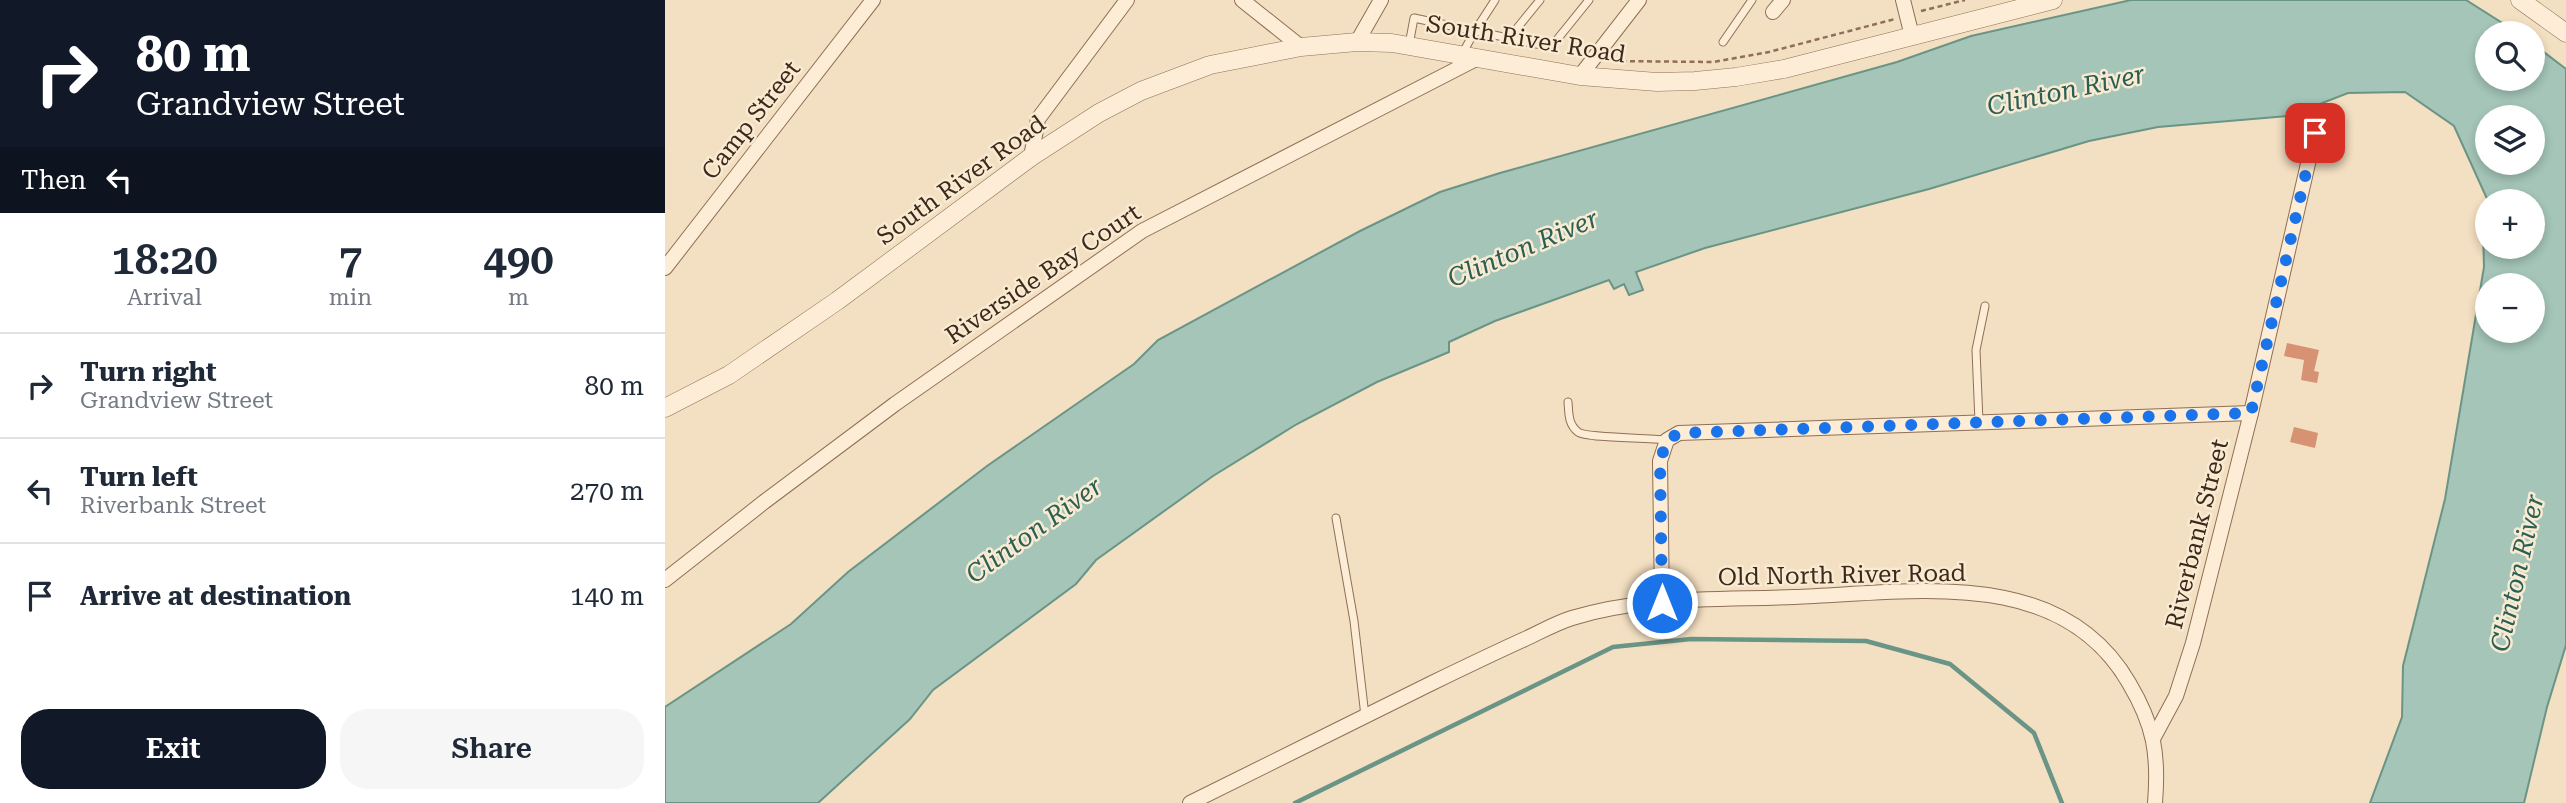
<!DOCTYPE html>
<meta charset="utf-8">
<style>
:root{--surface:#fff;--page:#f6f6f7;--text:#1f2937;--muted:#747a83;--line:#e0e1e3;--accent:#111827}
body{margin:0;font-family:"Roboto Serif",serif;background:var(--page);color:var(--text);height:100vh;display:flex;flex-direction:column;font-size:26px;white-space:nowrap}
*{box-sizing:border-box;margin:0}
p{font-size:23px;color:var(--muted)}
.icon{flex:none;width:38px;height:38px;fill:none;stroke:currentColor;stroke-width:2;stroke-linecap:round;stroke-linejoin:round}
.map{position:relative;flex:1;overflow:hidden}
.drawer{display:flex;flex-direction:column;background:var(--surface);width:665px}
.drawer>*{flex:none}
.hud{background:#111827;color:#fff;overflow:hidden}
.controls{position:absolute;left:1810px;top:21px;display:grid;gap:14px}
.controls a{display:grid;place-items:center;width:70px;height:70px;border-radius:50%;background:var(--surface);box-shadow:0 4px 10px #0003;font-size:35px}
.pin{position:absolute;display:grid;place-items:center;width:60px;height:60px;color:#fff;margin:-30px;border-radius:14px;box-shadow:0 4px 10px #0006}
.me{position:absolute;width:77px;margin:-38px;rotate:0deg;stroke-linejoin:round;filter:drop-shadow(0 0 5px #0008)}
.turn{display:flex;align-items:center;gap:24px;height:147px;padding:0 21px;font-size:32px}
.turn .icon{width:91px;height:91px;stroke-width:2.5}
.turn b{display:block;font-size:49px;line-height:60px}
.then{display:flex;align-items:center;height:66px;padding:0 21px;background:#0003;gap:14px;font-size:26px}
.eta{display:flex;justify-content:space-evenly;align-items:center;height:119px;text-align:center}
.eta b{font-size:42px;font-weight:600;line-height:49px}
.cta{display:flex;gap:14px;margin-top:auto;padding:14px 21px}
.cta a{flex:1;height:80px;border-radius:28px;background:var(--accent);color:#fff;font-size:28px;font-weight:600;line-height:80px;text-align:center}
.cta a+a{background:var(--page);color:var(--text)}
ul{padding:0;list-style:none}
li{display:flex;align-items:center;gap:21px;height:105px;padding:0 21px;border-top:2px solid var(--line)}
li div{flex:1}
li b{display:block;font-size:26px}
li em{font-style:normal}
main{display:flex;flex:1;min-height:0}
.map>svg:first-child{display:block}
</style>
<main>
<section class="drawer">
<div class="hud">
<div class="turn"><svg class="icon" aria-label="right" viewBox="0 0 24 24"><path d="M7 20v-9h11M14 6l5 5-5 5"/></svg><div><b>80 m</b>Grandview Street</div></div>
<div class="then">Then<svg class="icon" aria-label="left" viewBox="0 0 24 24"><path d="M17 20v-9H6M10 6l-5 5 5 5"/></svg></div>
</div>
<div class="eta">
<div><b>18:20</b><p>Arrival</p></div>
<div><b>7</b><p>min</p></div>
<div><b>490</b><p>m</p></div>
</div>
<ul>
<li><svg class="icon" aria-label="right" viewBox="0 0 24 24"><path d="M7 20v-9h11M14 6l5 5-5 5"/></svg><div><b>Turn right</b><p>Grandview Street</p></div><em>80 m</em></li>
<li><svg class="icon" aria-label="left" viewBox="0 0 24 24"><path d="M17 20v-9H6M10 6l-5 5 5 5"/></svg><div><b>Turn left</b><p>Riverbank Street</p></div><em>270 m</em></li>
<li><svg class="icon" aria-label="arrive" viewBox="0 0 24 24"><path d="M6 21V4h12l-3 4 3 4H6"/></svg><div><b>Arrive at destination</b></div><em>140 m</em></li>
</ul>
<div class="cta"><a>Exit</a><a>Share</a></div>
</section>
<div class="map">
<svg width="1901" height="803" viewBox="0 0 1901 803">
<rect width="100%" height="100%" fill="#f3dfc1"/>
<path fill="#a4c5b8" stroke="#6a9586" stroke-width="2" fill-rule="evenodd" d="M 1466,0 L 1801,0 L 1853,33 L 1822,33 L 1822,79 L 1867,79 L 1867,43 L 1901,69 L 1901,645 L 1882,707 L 1859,803 L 1705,803 L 1737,717 L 1738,666 L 1780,499 L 1819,267 L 1818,231 L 1822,212 L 1822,247 L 1867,247 L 1867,201 L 1823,201 L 1789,126 L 1740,92 L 1683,93 L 1624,116 L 1493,127 L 1424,141 L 1264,189 L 1040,248 L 971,272 L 978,290 L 964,295 L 959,284 L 949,289 L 944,280 L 830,321 L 784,342 L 784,352 L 712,382 L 632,424 L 548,476 L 431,560 L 411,584 L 268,690 L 245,719 L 153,803 L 0,803 L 0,707 L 126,624 L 183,572 L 322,466 L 469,364 L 493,340 L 695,231 L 775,192 L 835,173 L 1232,62 L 1306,36 ZM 1822,117 L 1867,117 L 1867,163 L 1822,163 ZM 1822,285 L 1867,285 L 1867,331 L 1822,331 Z"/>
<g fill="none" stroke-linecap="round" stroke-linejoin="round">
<polyline stroke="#6a9586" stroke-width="4.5" points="630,803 948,647 1026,639 1201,641 1285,664 1369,733 1397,803"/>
</g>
<g fill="#d69272">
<polygon points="1622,343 1654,350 1649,371 1654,372 1652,383 1636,380 1639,360 1619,356"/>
<polygon points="1629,427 1653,433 1650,448 1625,442"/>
</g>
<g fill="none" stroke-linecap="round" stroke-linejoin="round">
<g stroke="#8f6f56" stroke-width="9">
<g id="service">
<polyline points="830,0 810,31 886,47 924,0"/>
<polyline points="844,38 875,0"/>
<polyline points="1058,42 1087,0"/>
<polyline points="744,45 749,18 810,31 797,54"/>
<path d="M 903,402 C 904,414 903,424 913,432 C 920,438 988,438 1002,440"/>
<polyline points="1314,422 1311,350 1320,306"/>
<polyline points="671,518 689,621 700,716"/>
</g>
</g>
<g stroke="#8f6f56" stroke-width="16">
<g id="minor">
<polyline points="577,0 636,47"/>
<polyline points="1238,0 1247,36"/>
<polyline points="1108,12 1118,0"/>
<polyline points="692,42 716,0"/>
<polyline points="915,76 974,0"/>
<polyline points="366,157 373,119 462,0"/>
<polyline points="0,268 208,0"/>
<polyline points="0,580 99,502 230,404 477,231 813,58"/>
<polyline points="997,603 995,461 1002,440 1014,433 1586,413"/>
<polyline points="1489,737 1511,696 1528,643 1586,413 1650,133"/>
<path d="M 525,803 C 606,763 686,723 767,683 C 798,668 829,653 860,639 C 875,632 891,623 907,618 C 978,596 1056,600 1129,597 C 1245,593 1395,564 1464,683 C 1489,725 1494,754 1490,803"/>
</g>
</g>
<g stroke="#8f6f56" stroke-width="19">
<g id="tertiary">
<polyline points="1855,0 1901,33"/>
<polyline points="0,408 64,375 172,301 366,157 434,113 476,91 545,65 636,47 692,42 727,43 915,76 992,82 1030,81 1071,77 1119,69 1388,0"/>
</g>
</g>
<g stroke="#8f6f56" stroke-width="2.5" stroke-dasharray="5 3.5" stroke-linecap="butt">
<polyline points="1256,11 1300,0"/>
<polyline points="948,61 1048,62 1104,52 1230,19"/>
</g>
<use href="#service" stroke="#fdedd6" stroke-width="7"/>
<use href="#minor" stroke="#fdedd6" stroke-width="14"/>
<use href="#tertiary" stroke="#fdedd6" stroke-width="18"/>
</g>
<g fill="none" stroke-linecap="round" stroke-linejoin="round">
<polyline stroke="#1a73e8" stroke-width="12" stroke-dasharray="0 21.6" points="997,603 995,461 1002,440 1014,433 1586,413 1650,133"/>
</g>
<g text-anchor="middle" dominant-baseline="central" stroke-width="5" stroke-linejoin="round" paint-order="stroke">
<g font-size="24" fill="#3d291c" stroke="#f9ead2">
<text transform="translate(861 39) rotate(9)">South River Road</text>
<text transform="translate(86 120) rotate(-52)">Camp Street</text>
<text transform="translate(296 180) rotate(-36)">South River Road</text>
<text transform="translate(378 274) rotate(-34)">Riverside Bay Court</text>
<text transform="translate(1532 534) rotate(-76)">Riverbank Street</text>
<text transform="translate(1177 575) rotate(-1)">Old North River Road</text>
</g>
<g font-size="26" font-style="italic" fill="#2a5f56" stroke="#f9ead2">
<text transform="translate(1401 90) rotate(-12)">Clinton River</text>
<text transform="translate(858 248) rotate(-23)">Clinton River</text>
<text transform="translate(369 530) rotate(-36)">Clinton River</text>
<text transform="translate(1852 573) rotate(-77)">Clinton River</text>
</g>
</g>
</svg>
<div class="controls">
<a><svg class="icon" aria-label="search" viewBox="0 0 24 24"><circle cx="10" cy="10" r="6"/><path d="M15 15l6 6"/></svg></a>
<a><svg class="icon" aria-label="layers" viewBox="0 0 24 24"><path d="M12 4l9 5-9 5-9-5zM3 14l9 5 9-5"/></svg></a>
<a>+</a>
<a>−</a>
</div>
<div class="pin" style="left:1650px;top:133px;background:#d93025"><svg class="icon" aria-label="arrive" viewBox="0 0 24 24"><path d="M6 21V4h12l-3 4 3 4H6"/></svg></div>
<svg class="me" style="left:997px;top:603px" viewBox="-20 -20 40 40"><circle r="17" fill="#1a73e8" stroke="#fff" stroke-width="3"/><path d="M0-11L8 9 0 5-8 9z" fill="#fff"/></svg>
</div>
</main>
